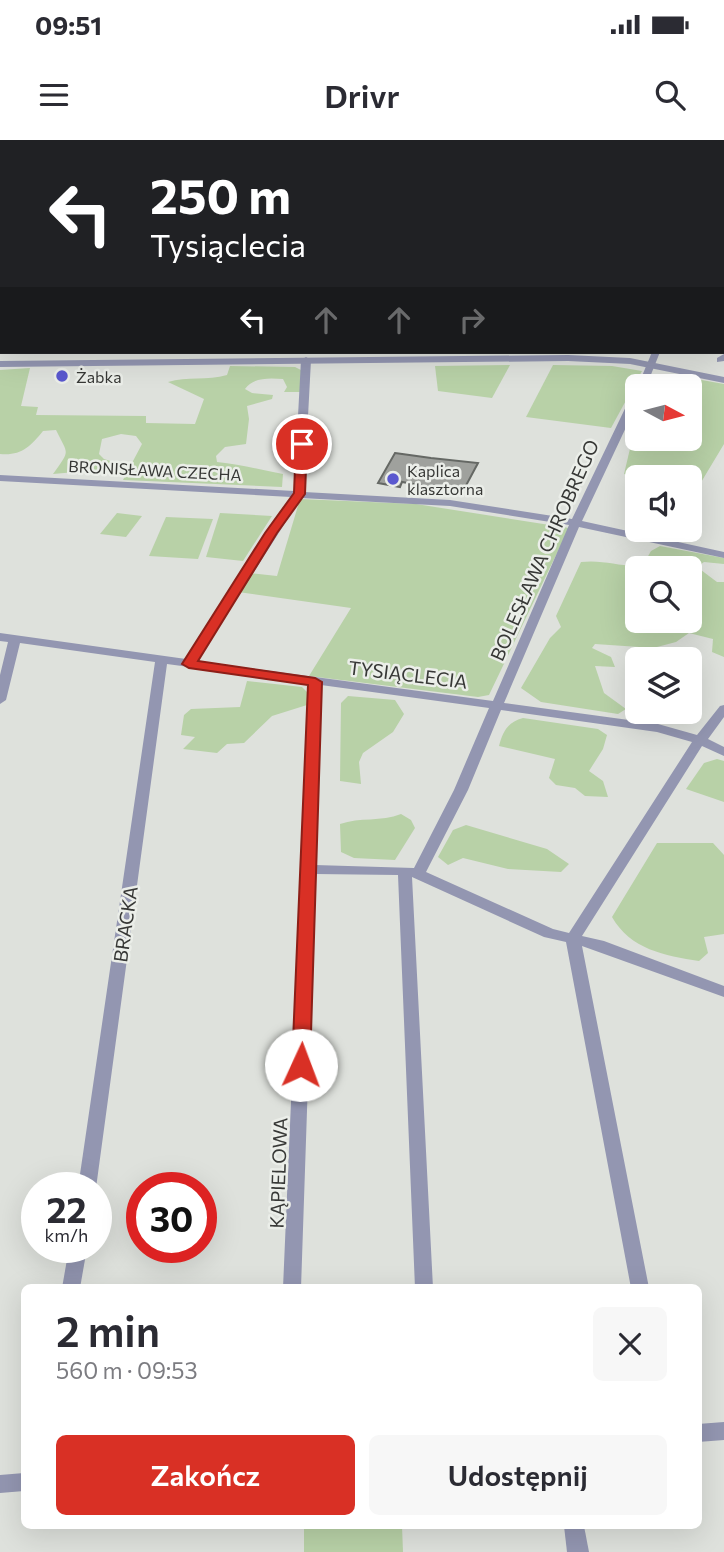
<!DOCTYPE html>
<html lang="pl">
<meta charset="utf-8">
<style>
:root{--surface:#fff;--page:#f7f7f7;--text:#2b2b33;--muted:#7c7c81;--accent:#d93025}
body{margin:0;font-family:Commissioner,sans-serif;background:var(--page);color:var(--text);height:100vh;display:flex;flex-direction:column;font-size:26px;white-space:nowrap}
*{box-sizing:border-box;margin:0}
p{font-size:23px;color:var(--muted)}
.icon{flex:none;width:38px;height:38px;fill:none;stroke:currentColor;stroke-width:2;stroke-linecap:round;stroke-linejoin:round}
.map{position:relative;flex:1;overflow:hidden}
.details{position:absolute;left:21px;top:1144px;width:681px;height:245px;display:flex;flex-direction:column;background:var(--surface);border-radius:10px;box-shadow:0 7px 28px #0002}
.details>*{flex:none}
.banner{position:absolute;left:0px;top:0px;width:724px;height:214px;box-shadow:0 7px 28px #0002;background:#202124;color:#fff;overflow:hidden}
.needle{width:46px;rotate:97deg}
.buttons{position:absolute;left:625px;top:234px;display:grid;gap:14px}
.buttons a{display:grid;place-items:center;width:77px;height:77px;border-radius:10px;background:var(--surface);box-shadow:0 7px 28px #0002;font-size:35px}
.speed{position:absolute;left:21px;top:1032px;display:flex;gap:14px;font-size:35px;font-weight:700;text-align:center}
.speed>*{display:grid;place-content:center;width:91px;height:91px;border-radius:50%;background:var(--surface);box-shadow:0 7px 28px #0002;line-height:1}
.speed small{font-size:18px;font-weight:400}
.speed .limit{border:10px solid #d22;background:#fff;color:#111}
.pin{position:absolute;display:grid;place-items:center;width:60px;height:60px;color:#fff;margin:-30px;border:4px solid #fff;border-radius:50%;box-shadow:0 2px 7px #0007}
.me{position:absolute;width:77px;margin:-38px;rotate:2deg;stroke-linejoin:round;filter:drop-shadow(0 0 5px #0008)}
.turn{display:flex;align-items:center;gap:24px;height:147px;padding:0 35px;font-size:32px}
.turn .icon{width:91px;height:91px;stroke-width:2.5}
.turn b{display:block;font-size:49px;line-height:60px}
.lanes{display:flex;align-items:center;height:66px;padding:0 35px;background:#0003;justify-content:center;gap:35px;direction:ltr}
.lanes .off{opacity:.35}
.round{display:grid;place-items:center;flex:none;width:74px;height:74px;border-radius:10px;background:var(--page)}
.headline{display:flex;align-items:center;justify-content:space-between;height:119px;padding:0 35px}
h1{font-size:42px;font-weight:600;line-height:52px}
.action{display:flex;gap:14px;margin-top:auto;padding:14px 35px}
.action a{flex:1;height:80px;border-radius:10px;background:var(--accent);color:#fff;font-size:28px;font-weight:600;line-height:80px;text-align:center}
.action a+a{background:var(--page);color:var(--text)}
.status{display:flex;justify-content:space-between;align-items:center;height:49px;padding:0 35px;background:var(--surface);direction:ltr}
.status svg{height:19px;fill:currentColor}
header{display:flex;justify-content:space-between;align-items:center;height:91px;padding:0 35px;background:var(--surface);font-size:32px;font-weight:600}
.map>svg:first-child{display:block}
</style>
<div class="status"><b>09:51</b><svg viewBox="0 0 49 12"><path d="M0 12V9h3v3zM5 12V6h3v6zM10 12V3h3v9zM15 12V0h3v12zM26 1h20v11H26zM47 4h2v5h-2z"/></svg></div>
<header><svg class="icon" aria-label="menu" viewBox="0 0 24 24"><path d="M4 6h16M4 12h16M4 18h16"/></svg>Drivr<svg class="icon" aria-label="search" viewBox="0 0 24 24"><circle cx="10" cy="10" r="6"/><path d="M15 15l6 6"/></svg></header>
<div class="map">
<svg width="724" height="1412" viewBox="0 0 724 1412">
<rect width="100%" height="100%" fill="#dee1dc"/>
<g fill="#b8d1a7" fill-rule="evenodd">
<polygon points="466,0 724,0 724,26 723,2 447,2"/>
<polygon points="510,225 492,258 438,251 435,226"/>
<polygon points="553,225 612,226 642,231 611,288 526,277"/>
<path d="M 230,226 L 295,227 L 301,230 L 300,252 L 284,252 L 287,247 L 283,239 C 270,238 253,237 245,249 L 252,253 L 273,255 L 272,259 L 247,266 L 249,279 L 246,304 L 225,307 L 216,316 L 217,322 C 240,324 260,330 283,334 L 282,347 L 123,340 L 142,304 L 136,296 L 121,294 L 102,299 L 99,314 L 104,319 L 117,323 L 109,329 L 53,334 C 71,309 68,315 56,290 L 43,291 C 30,307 21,316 0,314 L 0,230 L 30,228 L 21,266 L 38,267 L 36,275 L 146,276 L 146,283 L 195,284 L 204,259 L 168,242 C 187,236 207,241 227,235 Z"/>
<polygon points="668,234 724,244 724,304 700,344 690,350 690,338 637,338 624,334 633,296 637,295 637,299 690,299 692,286 690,285 690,247 656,247 661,236"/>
<polygon points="300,359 416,364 569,388 489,555 478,557 309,536 351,468 238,452 248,433 277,436"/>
<polygon points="117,373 142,376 126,397 100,394"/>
<polygon points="220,373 272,376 243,421 206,417"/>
<polygon points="166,377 213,379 198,419 149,416"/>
<path d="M 660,406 L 724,418 L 724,424 L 704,422 L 697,427 L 717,442 L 724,442 L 724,517 L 712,512 L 713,499 L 689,493 L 676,502 L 657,507 L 666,520 L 644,517 L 639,507 L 595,504 L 592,508 L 611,517 L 615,527 L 595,526 L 604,553 L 626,569 L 618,574 L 541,562 L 521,548 L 550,498 L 561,487 L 556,476 L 581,422 C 604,419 623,428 643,425 L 651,411 ZM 637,429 L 690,429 L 690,481 L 637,481 Z"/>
<polygon points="247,541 302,547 310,555 307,565 272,576 244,603 227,604 217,613 183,609 195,597 181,595 184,575 191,569 240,567"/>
<polygon points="348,556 395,560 404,574 393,592 363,613 359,622 361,644 340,641 341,563"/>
<path d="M 523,578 L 598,589 L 607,595 L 603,609 L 589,631 L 603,641 L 608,657 L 585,656 L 575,648 L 556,645 L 549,638 L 555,619 L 499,606 C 503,591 508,582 523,578 Z"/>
<polygon points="717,619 724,621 724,662 686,649 704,623"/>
<path d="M 401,674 L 411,680 L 415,688 L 395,720 L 354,718 L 341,712 L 340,684 C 360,677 381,682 401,674 Z"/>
<polygon points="466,685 547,709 569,724 561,732 508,729 463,718 448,725 438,717 453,690"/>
<path d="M 657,703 L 713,703 L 724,715 L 724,794 L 704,797 L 708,813 L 699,821 C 665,816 630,809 612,777 Z"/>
<polygon points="304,1386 402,1386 403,1412 304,1412"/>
</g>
<polygon fill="#9fa19d" stroke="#656864" stroke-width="2" points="395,313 431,318 478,323 462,353 402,342 400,347 378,343"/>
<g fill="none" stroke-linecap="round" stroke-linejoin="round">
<g fill="#9396b1" fill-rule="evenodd">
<rect x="723" y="31" width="1" height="4"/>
<rect x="723" y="143" width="1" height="4"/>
<rect x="723" y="199" width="1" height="6"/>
<polygon points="652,212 660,212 646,247 637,248"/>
<polygon points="724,214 724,221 717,222 717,218"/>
<path d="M 306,217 L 311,220 L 304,352 L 450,360 L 572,379 L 632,254 L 637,251 L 637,264 L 582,381 L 724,412 L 724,418 L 579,387 L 504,563 L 658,584 L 697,595 L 720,566 L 724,565 L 724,577 L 708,599 L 724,607 L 724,616 L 702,606 L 582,796 L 604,801 L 724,846 L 724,857 L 582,806 L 649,1148 L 631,1148 L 566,802 L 544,797 L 412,737 L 433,1148 L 415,1148 L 398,735 L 315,734 L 301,1148 L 283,1148 L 309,543 L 167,524 L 96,1048 L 78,1048 L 155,522 L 20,503 L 6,560 L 0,564 L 0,535 L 8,502 L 0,501 L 0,493 L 186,519 L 291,357 L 0,341 L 0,335 L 294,351 L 301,220 ZM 301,358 L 450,366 L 569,385 L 493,561 L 197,521 ZM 321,545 L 489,568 L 454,650 L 414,728 L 315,725 ZM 501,570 L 657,592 L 692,602 L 569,793 L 553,789 L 426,732 L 468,650 Z"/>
<polygon points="69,1108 87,1108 80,1148 62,1148"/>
<polygon points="724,1282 724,1300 698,1302 698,1284"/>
<polygon points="24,1333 24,1351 0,1353 0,1335"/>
<polygon points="564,1386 584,1386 589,1412 567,1412"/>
</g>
<g fill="#9396b1" fill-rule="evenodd">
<rect x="173" y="0" width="8" height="2"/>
<polygon points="0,150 2,150 0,157"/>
<polygon points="568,215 630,218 724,237 724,243 630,224 568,221 0,227 0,221"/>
</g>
</g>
<polygon fill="#d93025" stroke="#8d1f18" stroke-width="2" points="302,301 307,304 305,354 277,393 198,521 315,538 322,542 310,925 308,929 294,929 292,925 308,545 189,528 182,524 265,393 294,353 296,304"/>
<g fill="#5a58cf" stroke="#ebeee9" stroke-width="2.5">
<circle cx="62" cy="236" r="7"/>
<circle cx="393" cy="339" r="7"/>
</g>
<g text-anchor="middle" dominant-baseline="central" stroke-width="5" stroke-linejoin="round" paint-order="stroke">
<g font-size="16" fill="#373836" stroke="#ebeee9" text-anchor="start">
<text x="76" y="236">Żabka</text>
<text x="407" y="330">Kaplica<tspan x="407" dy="18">klasztorna</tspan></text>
</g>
<g font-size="16" fill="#373836" stroke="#ebeee9">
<text transform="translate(155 330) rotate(3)">BRONISŁAWA CZECHA</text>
</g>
<g font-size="19" fill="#373836" stroke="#ebeee9">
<text transform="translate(544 410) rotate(-66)">BOLESŁAWA CHROBREGO</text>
<text transform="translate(408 534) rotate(7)">TYSIĄCLECIA</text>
<text transform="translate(125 784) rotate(-82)">BRACKA</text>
<text transform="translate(278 1033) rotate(-88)">KĄPIELOWA</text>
</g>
</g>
</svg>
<div class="buttons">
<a><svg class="needle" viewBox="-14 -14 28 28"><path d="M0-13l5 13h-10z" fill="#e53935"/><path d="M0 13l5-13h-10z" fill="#7c7c81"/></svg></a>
<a><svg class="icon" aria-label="sound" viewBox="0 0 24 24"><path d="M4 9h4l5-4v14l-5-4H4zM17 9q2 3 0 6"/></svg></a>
<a><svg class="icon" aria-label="search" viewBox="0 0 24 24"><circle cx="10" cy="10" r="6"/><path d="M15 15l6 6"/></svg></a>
<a><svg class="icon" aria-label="layers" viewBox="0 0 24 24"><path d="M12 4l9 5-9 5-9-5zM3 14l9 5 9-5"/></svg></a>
</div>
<div class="speed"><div>22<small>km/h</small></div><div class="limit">30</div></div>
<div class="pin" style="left:302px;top:304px;background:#d93025"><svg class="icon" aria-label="arrive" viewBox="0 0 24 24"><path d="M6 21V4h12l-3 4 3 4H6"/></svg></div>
<svg class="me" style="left:301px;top:925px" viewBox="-20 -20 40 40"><circle r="19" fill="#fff"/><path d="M0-13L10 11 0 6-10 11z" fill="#d93025"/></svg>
<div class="banner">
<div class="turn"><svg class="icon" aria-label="left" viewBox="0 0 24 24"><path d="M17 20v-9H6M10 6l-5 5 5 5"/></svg><div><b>250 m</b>Tysiąclecia</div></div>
<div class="lanes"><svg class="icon" aria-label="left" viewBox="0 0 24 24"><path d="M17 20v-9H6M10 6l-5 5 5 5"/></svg><svg class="icon off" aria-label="ahead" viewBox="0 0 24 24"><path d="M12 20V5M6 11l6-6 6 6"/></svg><svg class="icon off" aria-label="ahead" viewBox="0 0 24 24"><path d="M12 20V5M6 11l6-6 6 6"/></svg><svg class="icon off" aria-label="right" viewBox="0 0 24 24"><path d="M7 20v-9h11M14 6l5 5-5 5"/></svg></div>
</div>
<section class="details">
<div class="headline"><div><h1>2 min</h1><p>560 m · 09:53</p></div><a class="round"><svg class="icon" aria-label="close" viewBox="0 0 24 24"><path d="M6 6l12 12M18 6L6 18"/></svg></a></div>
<div class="action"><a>Zakończ</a><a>Udostępnij</a></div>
</section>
</div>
